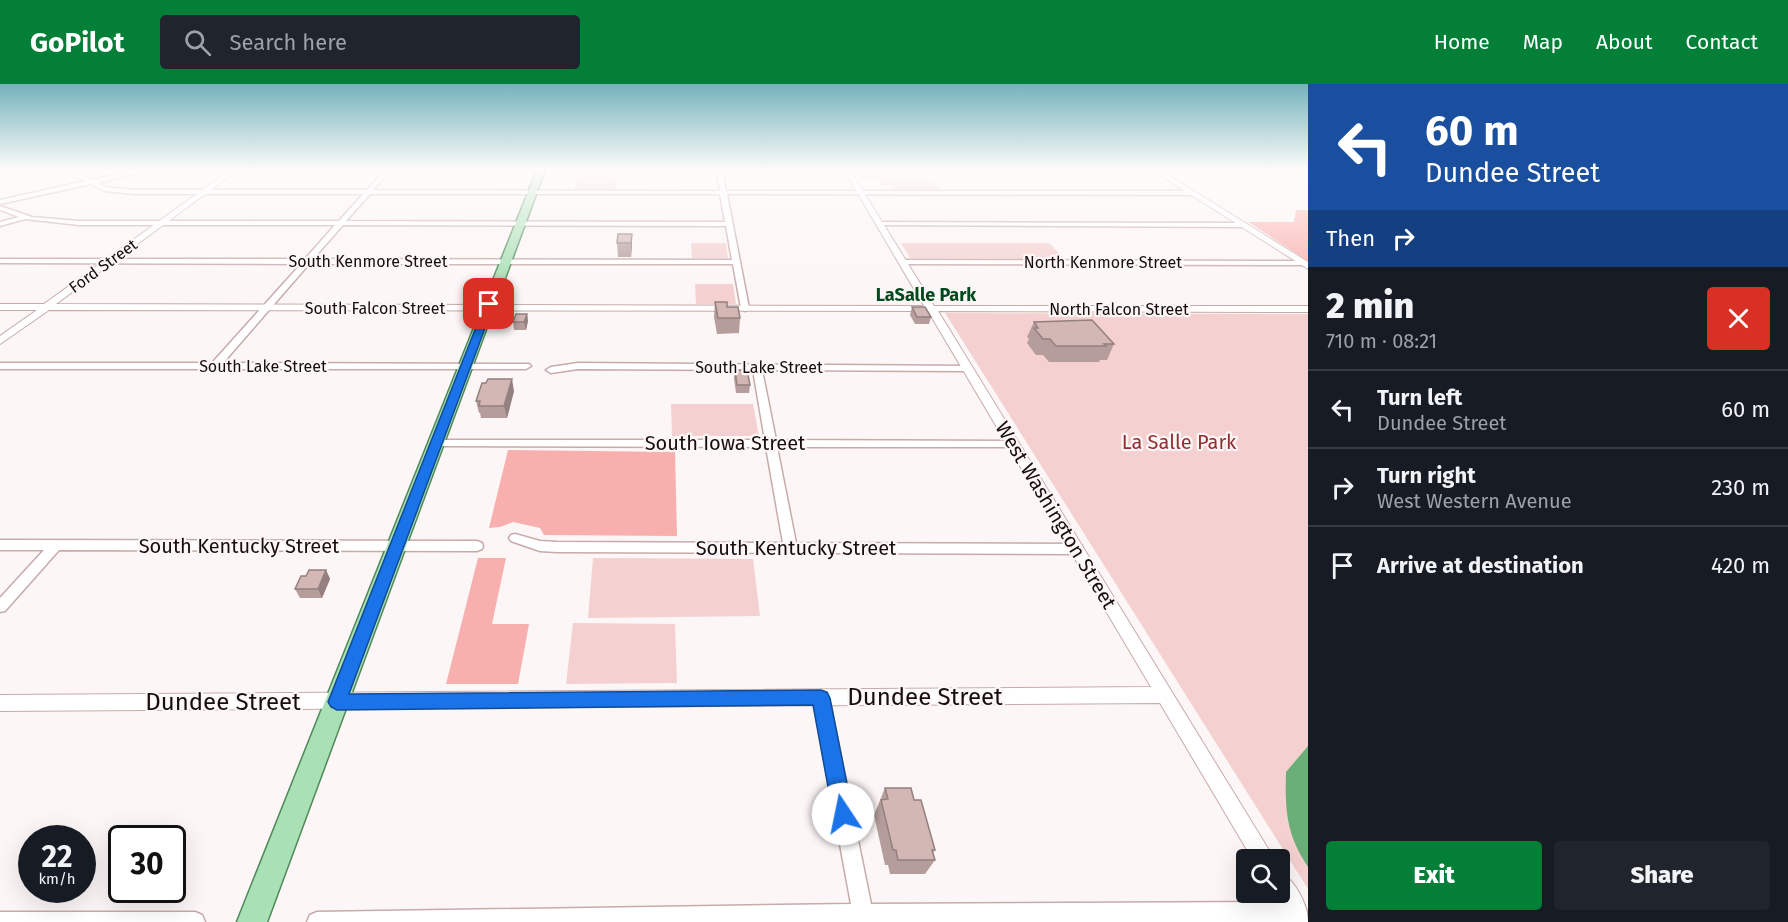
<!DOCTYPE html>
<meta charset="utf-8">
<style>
:root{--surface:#171b24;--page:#20242c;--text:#f1f3f6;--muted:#9ea1a6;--line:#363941;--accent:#047f38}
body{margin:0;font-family:"Fira Sans",sans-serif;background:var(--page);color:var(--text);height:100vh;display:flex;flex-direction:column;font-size:22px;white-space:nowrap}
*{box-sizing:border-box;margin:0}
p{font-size:20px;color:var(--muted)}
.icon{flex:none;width:33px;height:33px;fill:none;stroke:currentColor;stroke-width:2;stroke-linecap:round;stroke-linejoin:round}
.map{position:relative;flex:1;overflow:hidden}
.side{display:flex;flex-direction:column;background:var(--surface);width:480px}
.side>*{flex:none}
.top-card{background:#1a4fa0;color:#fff;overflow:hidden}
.tools{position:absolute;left:1236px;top:765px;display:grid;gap:12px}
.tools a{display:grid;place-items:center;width:54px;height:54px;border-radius:6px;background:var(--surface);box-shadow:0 6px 24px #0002;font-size:30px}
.speed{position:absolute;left:18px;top:741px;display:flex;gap:12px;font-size:30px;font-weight:700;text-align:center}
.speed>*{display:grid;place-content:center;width:78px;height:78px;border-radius:50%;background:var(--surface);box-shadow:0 6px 24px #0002;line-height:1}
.speed small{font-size:15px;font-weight:400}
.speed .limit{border:3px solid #111;border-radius:9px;background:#fff;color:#111}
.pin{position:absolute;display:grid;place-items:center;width:51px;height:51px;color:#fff;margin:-26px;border-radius:12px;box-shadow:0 3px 9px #0006}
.me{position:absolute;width:66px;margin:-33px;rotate:349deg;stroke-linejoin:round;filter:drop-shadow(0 0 4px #0008)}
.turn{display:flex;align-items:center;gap:21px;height:126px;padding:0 18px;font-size:27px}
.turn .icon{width:78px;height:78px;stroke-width:2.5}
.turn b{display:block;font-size:42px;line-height:51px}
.then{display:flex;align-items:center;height:57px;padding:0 18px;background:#0003;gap:12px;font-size:22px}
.round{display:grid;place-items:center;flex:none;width:63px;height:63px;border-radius:6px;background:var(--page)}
.headline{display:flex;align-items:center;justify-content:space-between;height:102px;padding:0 18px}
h1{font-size:36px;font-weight:800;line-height:45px}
.cta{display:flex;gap:12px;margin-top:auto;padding:12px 18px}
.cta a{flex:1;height:69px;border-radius:6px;background:var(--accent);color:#fff;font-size:24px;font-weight:800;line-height:69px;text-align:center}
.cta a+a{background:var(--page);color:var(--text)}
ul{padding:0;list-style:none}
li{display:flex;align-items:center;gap:18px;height:78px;padding:0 18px;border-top:2px solid var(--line)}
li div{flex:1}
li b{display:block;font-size:22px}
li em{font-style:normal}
header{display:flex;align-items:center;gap:36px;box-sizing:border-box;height:84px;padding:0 30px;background:var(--accent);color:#fff}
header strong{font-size:28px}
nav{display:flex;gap:33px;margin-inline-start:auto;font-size:21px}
.search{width:420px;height:54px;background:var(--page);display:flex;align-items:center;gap:15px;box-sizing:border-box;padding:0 21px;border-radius:6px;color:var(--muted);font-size:22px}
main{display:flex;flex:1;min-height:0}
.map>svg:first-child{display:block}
</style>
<header>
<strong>GoPilot</strong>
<div class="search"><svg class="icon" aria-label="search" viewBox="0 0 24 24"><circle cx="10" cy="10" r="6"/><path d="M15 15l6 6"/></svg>Search here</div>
<nav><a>Home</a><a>Map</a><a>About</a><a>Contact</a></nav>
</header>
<main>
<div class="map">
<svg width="1308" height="838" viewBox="0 0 1308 838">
<rect width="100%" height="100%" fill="#fdf6f6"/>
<g fill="#f4d1d0">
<polygon points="579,86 609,86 608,95 617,96 616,106 574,106 577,95 581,95 578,93"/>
<polygon points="854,86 881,86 887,96 932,96 941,107 896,107 892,101 881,101 877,95 860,95"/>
<polygon points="691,159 726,159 728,174 692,174"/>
<polygon points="901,159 1049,159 1065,175 910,174"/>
<polygon points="695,200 733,200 736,220 696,220"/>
<polygon points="945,229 1308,230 1308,805"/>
<polygon points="671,320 753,320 759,352 672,352"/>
<polygon points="593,474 753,475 760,532 588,534"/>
<polygon points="573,539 675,540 677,599 566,600"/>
</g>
<g fill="#f8b0ae">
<polygon points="1296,126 1308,126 1308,177 1248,138 1294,138"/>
<polygon points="508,366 675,368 677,452 544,451 540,444 513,438 500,443 489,444"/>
<polygon points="478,474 506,474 492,540 529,540 518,600 446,600"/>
</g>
<path fill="#6aae78" d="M 1308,662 L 1308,783 C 1286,750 1285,726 1286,688 Z"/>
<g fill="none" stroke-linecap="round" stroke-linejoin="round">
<g stroke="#c7abaa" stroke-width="3">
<g id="minor">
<path d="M 60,86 L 69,86 L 92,96 L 138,86 L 150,86 L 97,99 L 106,103 L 134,106 L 367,106 L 385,86 L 391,86 L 373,106 L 720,107 L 716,86 L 722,86 L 726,107 L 1192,107 L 1195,109 L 1192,111 L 727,110 L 749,224 L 745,227 L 741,224 L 733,180 L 309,180 L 223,279 L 529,280 L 531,282 L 526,285 L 0,285 L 0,279 L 212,279 L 301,180 L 0,179 L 0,175 L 305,175 L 335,141 L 79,141 L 25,135 L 0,142 L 0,138 L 19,133 L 0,126 L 0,122 L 32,133 L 79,137 L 339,137 L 363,110 L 134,110 L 105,107 L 91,100 L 0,120 L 0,116 L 86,97 ZM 370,110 L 720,110 L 725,138 L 346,137 ZM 343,141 L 726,142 L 732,176 L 313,175 Z"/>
<polygon points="879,138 1242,139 1245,141 1242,143 877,141 877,139"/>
<polygon points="900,176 1303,177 1307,179 1303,181 903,180 899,178"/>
<polygon points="578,279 970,282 970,286 967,287 762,286 776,356 1013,357 1018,360 1013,363 777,363 796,459 1077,460 1082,462 1083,465 1082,468 1077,470 557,468 540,467 511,457 509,454 511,451 515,450 540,457 557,458 783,459 766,363 436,362 431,359 436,356 765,356 753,286 578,285 551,289 546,286 551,283"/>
<polygon points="0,456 477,457 482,459 483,462 482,465 477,467 59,466 5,527 0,528 0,514 44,466 0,466"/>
<polygon points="821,607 827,609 829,614 871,820 1297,818 1304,821 1307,828 1304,835 1297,838 307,838 310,831 317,828 851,820 813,614 815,609"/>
<polygon points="0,828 195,828 202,831 205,838 0,838"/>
</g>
</g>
<g stroke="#c7abaa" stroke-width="2">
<g id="tertiary">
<polygon points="230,86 238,86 56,220 924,222 844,86 850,86 934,222 1308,222 1308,228 938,227 1275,776 1253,776 1160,619 0,627 0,611 1151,603 928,227 49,226 0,260 0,252 37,226 0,226 0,220 44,220"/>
<polygon points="1152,86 1160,86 1308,178 1308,185"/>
<path d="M 1280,789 C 1296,796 1308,822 1308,838 L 1290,838 L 1273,808 L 1280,808 Z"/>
</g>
</g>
<g stroke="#50895a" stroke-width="3">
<polygon id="primary" points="537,86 545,86 267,838 237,838"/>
</g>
<use href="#minor" fill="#fff" fill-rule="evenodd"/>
<use href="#tertiary" fill="#fff" fill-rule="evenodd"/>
<use href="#primary" fill="#a9e0b5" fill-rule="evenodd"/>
</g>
<g fill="#b59d9c">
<polygon points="632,150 631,173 618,173 617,159"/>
<polygon points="715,218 727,223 740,234 739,249 717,250 714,233"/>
<polygon points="912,223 931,233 929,240 915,240 910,231"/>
<polygon points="510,229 505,243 497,243 496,239"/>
<polygon points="527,230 528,237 526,246 514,246 513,238"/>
<polygon points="1034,238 1114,260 1107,276 1100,276 1099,278 1049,278 1043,271 1036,271 1027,259 1029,255 1027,253"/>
<polygon points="735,286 750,301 749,309 736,309 734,294"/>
<polygon points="514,307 507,334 481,334 480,329 479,329 476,317"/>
<polygon points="326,486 330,495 322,514 300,514 295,505 306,492"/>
<polygon points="885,704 914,716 935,766 933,769 935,776 925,790 890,790 888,781 885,781 874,731"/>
</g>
<g fill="#94807f">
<polygon points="632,150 632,163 631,173 631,159"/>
<polygon points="510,225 510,229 505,243 504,240"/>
<polygon points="527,230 528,237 526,246 524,238"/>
<polygon points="512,295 514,307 507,334 504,322"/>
<polygon points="326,486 330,495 322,514 318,505"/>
</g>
<g fill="#d3b7b5" stroke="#94807f" stroke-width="1.5">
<polygon points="618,150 632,150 631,159 617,159"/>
<polygon points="715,218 727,218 727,223 738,223 740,234 718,234"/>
<polygon points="912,223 925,223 931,233 917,233"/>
<polygon points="502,225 510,225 504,240 496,239"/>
<polygon points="516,230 527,230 524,238 513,238"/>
<polygon points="1092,236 1114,260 1104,260 1106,262 1056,262 1050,255 1043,255 1034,244 1038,244 1034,238"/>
<polygon points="735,286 747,286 750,301 737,301"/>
<polygon points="488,295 512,295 504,322 479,322 480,317 476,317 482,299 486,299"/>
<polygon points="309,486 326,486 318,505 295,505 301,492 306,492"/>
<polygon points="885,704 911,704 914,716 921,716 935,766 932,766 935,776 898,776 896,766 893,766 881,716 888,715"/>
</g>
<linearGradient id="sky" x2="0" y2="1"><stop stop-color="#75b2bb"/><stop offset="0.42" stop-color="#fefbfb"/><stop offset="1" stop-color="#fefbfb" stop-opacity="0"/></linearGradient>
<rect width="1308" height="204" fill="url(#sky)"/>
<polygon fill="#1a73e8" stroke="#114b97" stroke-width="1.5" points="486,218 494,220 349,610 821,606 827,608 830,614 853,730 850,737 843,740 836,737 833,730 813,621 337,626 331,623 328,618"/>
<g text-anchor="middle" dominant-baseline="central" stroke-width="4.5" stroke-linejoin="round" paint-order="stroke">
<g font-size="16" fill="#170d0d" stroke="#fdf6f6">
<text x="368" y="177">South Kenmore Street</text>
<text x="1103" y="178">North Kenmore Street</text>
<text transform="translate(103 182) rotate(-36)">Ford Street</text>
<text x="375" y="224">South Falcon Street</text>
<text x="1119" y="225">North Falcon Street</text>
<text x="263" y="282">South Lake Street</text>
<text x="759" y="283">South Lake Street</text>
</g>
<g font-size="18" font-weight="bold" fill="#00491c" stroke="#fdf6f6">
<text x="926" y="211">LaSalle Park</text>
</g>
<g font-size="20" fill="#922d33" stroke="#fdf6f6">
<text x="1179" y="358">La Salle Park</text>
</g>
<g font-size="20" fill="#170d0d" stroke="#fdf6f6">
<text x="725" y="359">South Iowa Street</text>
<text transform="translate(1056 431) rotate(59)">West Washington Street</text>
<text x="239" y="462">South Kentucky Street</text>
<text x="796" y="464">South Kentucky Street</text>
</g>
<g font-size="24" fill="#170d0d" stroke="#fdf6f6">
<text x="925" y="613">Dundee Street</text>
<text x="223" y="618">Dundee Street</text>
</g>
</g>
</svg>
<div class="tools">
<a><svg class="icon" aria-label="search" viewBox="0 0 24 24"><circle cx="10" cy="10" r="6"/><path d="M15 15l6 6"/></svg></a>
</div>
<div class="speed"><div>22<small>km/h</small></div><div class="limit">30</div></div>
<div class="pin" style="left:489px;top:220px;background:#d93025"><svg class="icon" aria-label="arrive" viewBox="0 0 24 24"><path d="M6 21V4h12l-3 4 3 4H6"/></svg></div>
<svg class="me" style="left:843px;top:730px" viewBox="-20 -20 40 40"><circle r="19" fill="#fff"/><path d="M0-13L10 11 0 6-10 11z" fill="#1a73e8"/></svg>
</div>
<section class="side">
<div class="top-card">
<div class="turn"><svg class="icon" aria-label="left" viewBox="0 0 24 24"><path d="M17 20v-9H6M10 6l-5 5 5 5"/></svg><div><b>60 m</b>Dundee Street</div></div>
<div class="then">Then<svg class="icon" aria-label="right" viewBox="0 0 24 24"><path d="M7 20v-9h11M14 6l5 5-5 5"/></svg></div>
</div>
<div class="headline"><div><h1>2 min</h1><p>710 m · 08:21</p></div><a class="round" style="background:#d93025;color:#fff"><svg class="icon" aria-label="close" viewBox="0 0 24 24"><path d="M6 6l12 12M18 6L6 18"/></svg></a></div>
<ul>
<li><svg class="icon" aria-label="left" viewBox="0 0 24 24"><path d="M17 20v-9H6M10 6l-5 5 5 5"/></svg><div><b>Turn left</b><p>Dundee Street</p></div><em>60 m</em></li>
<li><svg class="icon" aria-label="right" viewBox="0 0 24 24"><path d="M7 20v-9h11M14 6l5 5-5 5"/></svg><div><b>Turn right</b><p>West Western Avenue</p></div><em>230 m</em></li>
<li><svg class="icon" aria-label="arrive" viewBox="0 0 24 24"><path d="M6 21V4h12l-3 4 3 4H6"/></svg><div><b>Arrive at destination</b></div><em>420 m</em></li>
</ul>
<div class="cta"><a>Exit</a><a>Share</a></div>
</section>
</main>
